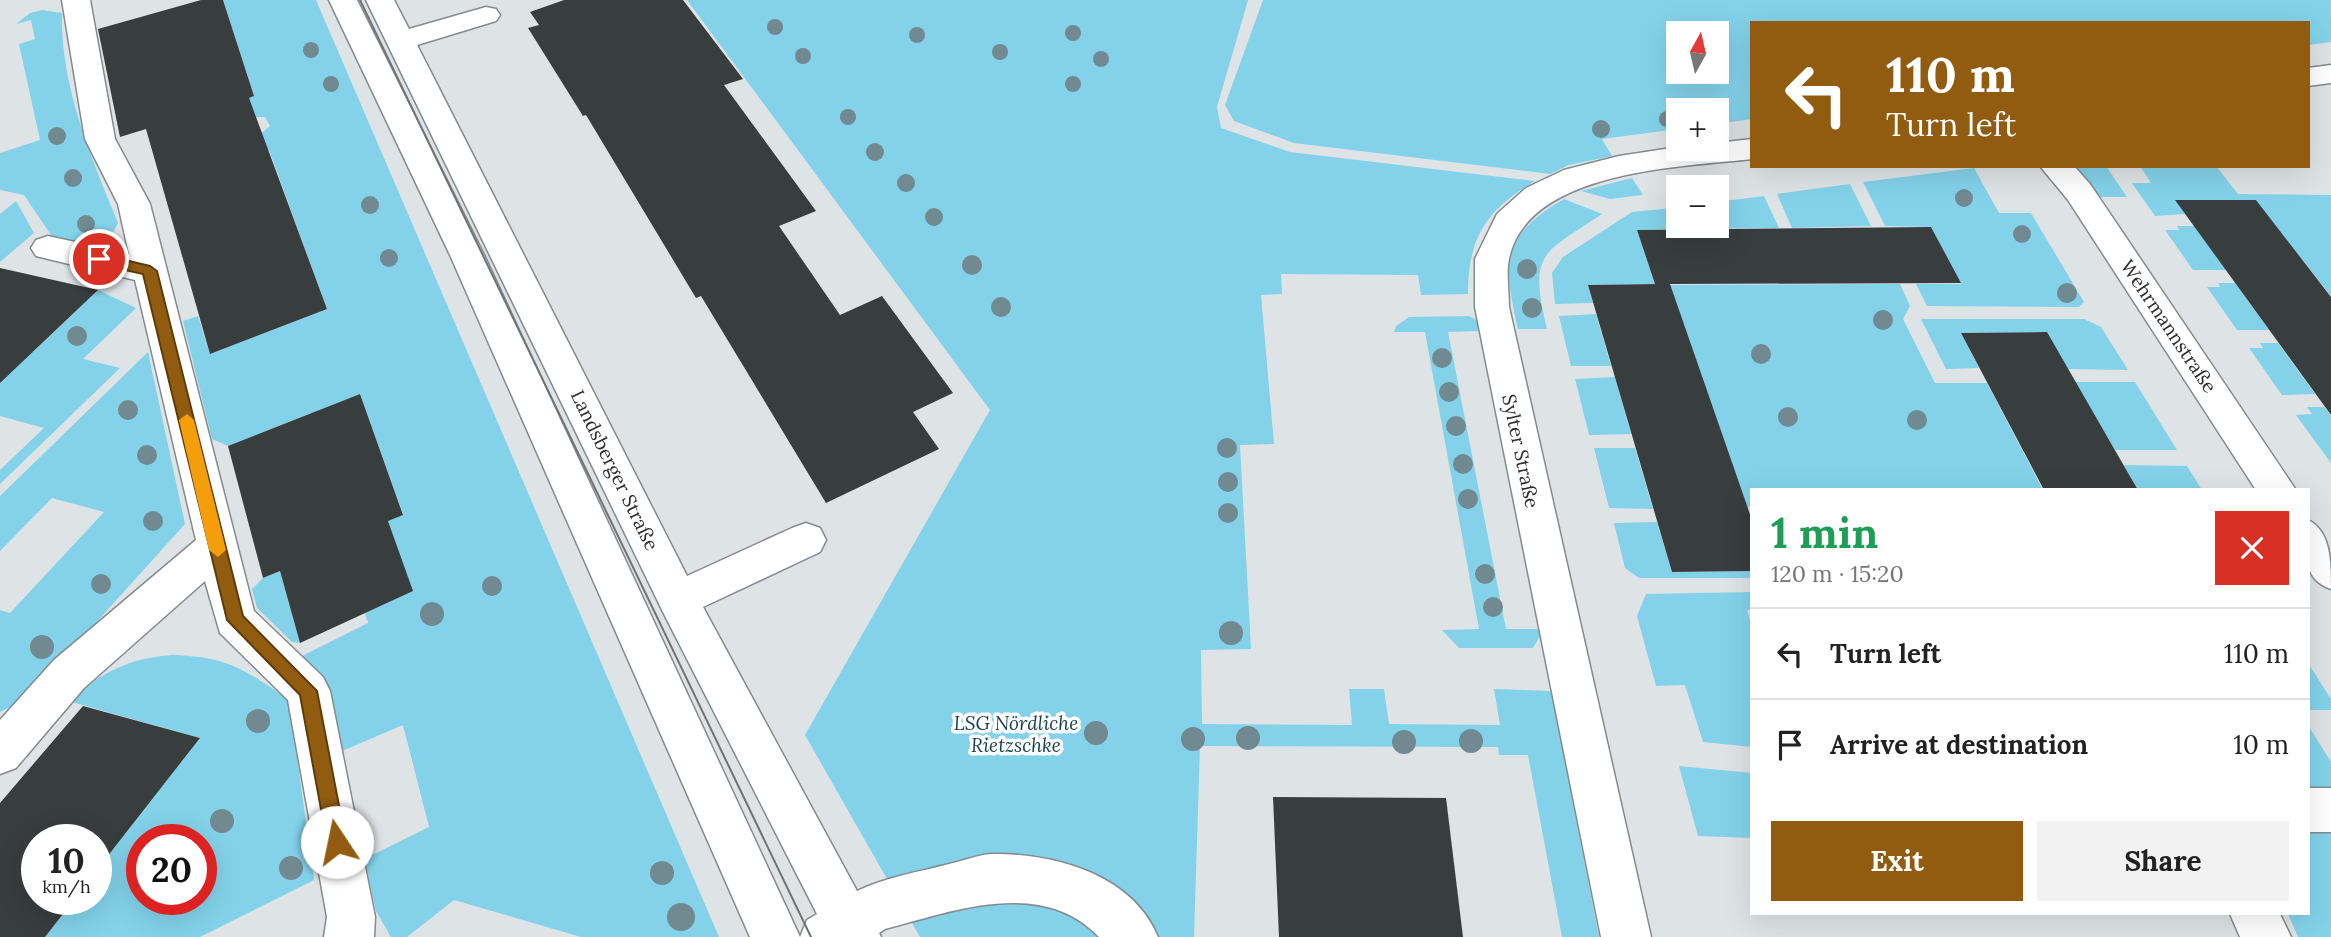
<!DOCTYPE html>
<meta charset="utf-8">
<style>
:root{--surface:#fff;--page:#f2f2f2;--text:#222;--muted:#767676;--line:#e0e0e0;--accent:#915c10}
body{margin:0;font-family:Lora,serif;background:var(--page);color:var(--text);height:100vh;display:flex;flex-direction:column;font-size:26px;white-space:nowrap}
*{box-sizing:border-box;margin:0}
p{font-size:23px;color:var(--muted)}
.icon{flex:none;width:38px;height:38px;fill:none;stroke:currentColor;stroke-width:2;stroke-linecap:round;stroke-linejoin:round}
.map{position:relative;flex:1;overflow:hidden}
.panel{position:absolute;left:1750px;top:488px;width:560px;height:427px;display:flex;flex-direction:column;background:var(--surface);border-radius:0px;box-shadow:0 7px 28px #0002}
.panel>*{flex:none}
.top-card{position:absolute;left:1750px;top:21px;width:560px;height:147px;border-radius:0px;box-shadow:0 7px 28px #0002;background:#915c10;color:#fff;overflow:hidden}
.needle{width:46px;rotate:8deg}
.fabs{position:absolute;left:1666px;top:21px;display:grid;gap:14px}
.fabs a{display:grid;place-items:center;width:63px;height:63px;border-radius:0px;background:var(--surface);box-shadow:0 7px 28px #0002;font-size:35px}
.speed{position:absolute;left:21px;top:824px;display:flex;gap:14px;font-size:35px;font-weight:700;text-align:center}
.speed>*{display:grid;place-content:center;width:91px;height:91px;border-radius:50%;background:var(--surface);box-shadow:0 7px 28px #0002;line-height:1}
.speed small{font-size:18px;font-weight:400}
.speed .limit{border:10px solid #d22;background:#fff;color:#111}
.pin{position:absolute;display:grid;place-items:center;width:60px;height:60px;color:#fff;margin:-30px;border:4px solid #fff;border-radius:50%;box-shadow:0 2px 7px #0007}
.me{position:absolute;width:77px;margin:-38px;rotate:349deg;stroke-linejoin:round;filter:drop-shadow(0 0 5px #0008)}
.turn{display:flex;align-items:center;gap:24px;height:147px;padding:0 21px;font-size:32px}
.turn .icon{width:91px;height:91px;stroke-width:2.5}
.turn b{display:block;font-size:49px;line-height:60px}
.round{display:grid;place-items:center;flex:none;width:74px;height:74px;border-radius:0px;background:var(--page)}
.summary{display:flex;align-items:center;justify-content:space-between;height:119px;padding:0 21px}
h1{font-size:42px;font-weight:800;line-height:52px;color:#1e9e55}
.action{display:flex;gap:14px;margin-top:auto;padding:14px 21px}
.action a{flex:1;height:80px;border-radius:0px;background:var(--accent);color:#fff;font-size:28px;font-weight:800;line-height:80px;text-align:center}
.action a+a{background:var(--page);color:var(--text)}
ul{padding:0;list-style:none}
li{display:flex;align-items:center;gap:21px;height:91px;padding:0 21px;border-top:2px solid var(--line)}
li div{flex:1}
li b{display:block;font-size:26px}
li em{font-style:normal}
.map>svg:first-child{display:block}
</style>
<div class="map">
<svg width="2331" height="937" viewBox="0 0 2331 937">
<rect width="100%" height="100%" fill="#dee4e6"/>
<g fill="#83d2ea" fill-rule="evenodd">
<polygon points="223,0 316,0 719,937 581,937 454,900 407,937 391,937 376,911 364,859 429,827 403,725 342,751 322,682 300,657 368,623 365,613 412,591 388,521 403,514 360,394 228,446 212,439 183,321 198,316 210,354 327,309 269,150 180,181 258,136 270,126 265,117 181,118 254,96"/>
<path d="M 687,0 L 1248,0 L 1217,107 L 1221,128 L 1290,152 L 1535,181 C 1486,210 1468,238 1468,294 L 1421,295 L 1418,275 L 1281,274 L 1282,294 L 1261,295 L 1274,444 L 1240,445 L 1251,649 L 1201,650 L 1202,724 L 1352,725 L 1349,689 L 1384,689 L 1389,724 L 1500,725 L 1494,689 L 1551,691 L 1599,937 L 1562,937 L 1528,755 L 1499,755 L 1498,747 L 1200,746 L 1194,937 L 920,937 L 805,735 L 990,410 Z"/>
<path d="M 1263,0 L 2331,0 L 2331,42 L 2308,45 L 2308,23 L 1752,23 L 1752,119 L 1717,124 L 1717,110 L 1678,110 L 1678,129 L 1602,139 L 1612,156 L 1569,165 L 1550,174 L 1294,143 L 1234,121 L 1225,105 ZM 1678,33 L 1717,33 L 1717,72 L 1678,72 Z"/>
<path d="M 42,10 L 62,13 C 60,85 91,157 118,223 C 106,251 77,243 53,238 L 24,195 L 0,190 L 0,153 L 40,140 L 19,44 L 35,39 L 31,20 L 16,24 L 30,13 Z"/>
<polygon points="2071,166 2106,166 2127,197 2100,197"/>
<polygon points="2140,166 2216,166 2238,194 2331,195 2331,296 2255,200 2176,200 2185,214 2155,216 2132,183 2151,183"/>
<polygon points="1974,168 1999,213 2031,213 2084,302 2079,307 1927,306 1916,284 1961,284 1931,227 1885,226 1863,182"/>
<polygon points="1632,178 1643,195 1610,199 1581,191"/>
<polygon points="1850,184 1871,226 1792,228 1777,194"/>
<polygon points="1764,196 1779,228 1697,229 1696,226 1717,226 1717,202"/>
<path d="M 1564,199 L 1602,214 C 1543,254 1528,251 1547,329 L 1518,329 C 1503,264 1501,235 1564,199 Z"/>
<polygon points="16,201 34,233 0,262 0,214"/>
<polygon points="1673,208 1681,229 1637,230 1655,284 1588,285 1593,303 1555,304 1552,273 1563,257 1632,212"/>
<polygon points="2177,226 2194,226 2226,270 2193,270 2165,230 2179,230"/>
<polygon points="2218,283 2235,283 2269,330 2237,330 2207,287 2220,287"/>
<polygon points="1900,284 1910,306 1903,319 1935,383 1987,383 2043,490 1752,490 1752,507 1747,507 1670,285"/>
<polygon points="98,290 136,308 83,359 120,368 0,484 0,470 44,428 0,416 0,344 33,352"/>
<polygon points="1596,314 1611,366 1571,366 1559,316"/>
<polygon points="1469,316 1477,320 1479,331 1448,332 1506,629 1544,629 1533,648 1459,648 1442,630 1479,629 1425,332 1394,332 1396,326 1409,317"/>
<polygon points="1921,319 2084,319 2101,327 2128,370 2068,369 2046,332 1961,333 1979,368 1946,369"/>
<polygon points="2260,343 2278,343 2315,394 2282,395 2249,348 2263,348"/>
<polygon points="148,352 185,524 27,699 0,712 0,610 10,613 104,512 52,498 0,551 0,496"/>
<polygon points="1615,377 1631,434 1589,435 1575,379"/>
<polygon points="2075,382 2135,382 2177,450 2115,450"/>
<polygon points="2307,407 2324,407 2331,416 2331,463 2296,415 2312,414"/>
<polygon points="1594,448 1635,448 1653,509 1609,508"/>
<polygon points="2124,465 2187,466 2202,490 2138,490"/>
<polygon points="1657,522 1672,572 1752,571 1752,578 1639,578 1625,568 1614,523"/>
<polygon points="280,571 300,643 292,642 257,608 252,589 263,578"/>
<polygon points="1752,592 1752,610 1747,610 1752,626 1752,747 1703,742 1685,685 1656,686 1637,616 1646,594"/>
<path d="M 172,655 C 230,657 242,669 289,699 L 314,880 L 200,937 L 45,937 L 74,900 L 96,900 L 96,871 L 200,738 L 68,701 C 100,673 129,658 172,655 ZM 142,840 L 201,840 L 201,900 L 142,900 Z"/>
<polygon points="2308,663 2331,699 2331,710 2308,710"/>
<polygon points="2308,725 2331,762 2331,790 2308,790"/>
<polygon points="1679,766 1752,773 1752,838 1698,836"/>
<polygon points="2308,826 2331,827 2331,937 2298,937 2288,914 2308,914"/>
</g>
<g fill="#383d3e">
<polygon points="201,0 223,0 254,96 249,98 327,309 210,354 146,129 120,137 98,29"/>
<polygon points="564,0 683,0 743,79 724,85 816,211 779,226 840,315 882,296 953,393 913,412 939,449 826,503 701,296 696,298 586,115 583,116 528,28 539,25 530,12"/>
<polygon points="2175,200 2256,200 2331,297 2331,415"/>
<polygon points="1931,227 1961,283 1670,284 1752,520 1752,571 1672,572 1588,285 1659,284 1655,284 1637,230"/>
<polygon points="0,268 98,290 0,383"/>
<polygon points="2047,332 2120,459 2138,490 2044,490 1961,333"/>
<polygon points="360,394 403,515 388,521 413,591 300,643 280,571 263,578 228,446"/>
<polygon points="83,706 200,738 96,871 96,840 37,840 37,900 74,900 45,937 0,937 0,803"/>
<polygon points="1273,797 1446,798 1463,937 1279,937"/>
</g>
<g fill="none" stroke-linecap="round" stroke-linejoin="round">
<g stroke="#858a8c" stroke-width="3">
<g id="minor">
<polygon points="62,0 90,0 115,139 150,204 254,611 323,677 330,691 375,917 374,937 324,937 327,917 288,700 220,633 205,581 84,688 16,768 0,774 0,720 54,660 196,540 135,280 36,256 31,248 36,240 48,236 129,254 118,204 85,139"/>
<path d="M 329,0 L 357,0 L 484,255 L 800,937 L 807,920 L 817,914 L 663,612 L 366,0 L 394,0 L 409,29 L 486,7 L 496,9 L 500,15 L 496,21 L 417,45 L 687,576 L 792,528 L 806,523 L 820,528 L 826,540 L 820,552 L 703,607 L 857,891 C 886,877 919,872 949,864 C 963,861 978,855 991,854 C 1054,853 1132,874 1158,937 L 1099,937 C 1042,877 953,911 885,929 L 879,933 L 881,937 L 750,937 L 450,255 Z"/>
<polygon points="2331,65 2331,83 2308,86 2308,68"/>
<path d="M 1752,139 L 1752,159 C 1682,167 1527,170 1509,259 C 1506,273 1509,292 1509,307 L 1651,937 L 1601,937 L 1475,307 L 1475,259 L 1497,214 L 1526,188 L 1564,170 L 1619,156 L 1678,147 L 1717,149 L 1717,143 Z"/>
<polygon points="2040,166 2074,166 2090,184 2296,490 2256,490 2068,200"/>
<path d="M 2308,520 C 2331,531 2331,562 2331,589 C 2299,578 2308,549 2308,520 Z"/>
<rect x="2308" y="788" width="23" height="44"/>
<polygon points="2230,914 2280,914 2291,937 2240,937"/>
</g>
</g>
<use href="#minor" fill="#fff" fill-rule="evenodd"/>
<polyline stroke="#6f7374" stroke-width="2" points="360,0 811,937"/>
</g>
<g fill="#718990">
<circle cx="775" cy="27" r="8"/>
<circle cx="1073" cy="33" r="8"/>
<circle cx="917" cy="35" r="8"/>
<circle cx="311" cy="50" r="8"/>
<circle cx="1000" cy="52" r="8"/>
<circle cx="803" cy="56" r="8"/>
<circle cx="1101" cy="59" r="8"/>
<circle cx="331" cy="84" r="8"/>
<circle cx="1073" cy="84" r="8"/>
<circle cx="848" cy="117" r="8"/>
<circle cx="1667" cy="119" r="8"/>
<circle cx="1601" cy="129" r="9"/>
<circle cx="57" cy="136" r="9"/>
<circle cx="875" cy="152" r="9"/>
<circle cx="73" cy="178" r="9"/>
<circle cx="906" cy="183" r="9"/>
<circle cx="1964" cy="198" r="9"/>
<circle cx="370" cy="205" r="9"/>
<circle cx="934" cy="217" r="9"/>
<circle cx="86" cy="224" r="9"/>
<circle cx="2022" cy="234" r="9"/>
<circle cx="389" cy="258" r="9"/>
<circle cx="972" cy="265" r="10"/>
<circle cx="1527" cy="269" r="10"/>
<circle cx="2067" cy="293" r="10"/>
<circle cx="1001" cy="307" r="10"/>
<circle cx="1532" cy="308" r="10"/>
<circle cx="1883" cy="320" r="10"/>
<circle cx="77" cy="336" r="10"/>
<circle cx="1761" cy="354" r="10"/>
<circle cx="1442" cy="358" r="10"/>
<circle cx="1449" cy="392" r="10"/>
<circle cx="128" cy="410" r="10"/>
<circle cx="1788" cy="417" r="10"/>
<circle cx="1917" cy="420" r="10"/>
<circle cx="1456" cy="426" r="10"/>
<circle cx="1227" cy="448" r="10"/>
<circle cx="147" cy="455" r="10"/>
<circle cx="1463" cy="464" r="10"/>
<circle cx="1228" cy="482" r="10"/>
<circle cx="1468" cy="499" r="10"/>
<circle cx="1228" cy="513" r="10"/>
<circle cx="153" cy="521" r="10"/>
<circle cx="1485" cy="574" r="10"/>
<circle cx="101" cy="584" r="10"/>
<circle cx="492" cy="586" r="10"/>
<circle cx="1493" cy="607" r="10"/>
<circle cx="432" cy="614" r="12"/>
<circle cx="1231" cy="633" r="12"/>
<circle cx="42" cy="647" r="12"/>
<circle cx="258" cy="721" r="12"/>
<circle cx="1096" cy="733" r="12"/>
<circle cx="1248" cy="738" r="12"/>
<circle cx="1193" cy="739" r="12"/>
<circle cx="1471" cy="741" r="12"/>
<circle cx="1404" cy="742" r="12"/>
<circle cx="222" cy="821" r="12"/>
<circle cx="291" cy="868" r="12"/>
<circle cx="662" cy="873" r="12"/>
<circle cx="681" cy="917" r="14"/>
</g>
<polygon fill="#915c10" stroke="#5e3c0a" stroke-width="2" points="99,254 150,266 157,271 243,616 317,691 346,842 344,849 337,852 330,849 327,842 300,695 227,620 143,274 94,263 94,256"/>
<polygon fill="#f59e0b" points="187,414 194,420 226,550 218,557 209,550 179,420"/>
<g text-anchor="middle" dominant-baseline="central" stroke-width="7" stroke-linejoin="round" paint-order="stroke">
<g font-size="19" fill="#2b2d2e" stroke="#fff">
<text transform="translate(2169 326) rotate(56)">Wehrmannstraße</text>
<text transform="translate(1521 451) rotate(78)">Sylter Straße</text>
<text transform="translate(615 470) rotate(64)">Landsberger Straße</text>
</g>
<g font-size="19" font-style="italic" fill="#173f4a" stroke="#fff">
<text x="1016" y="723">LSG Nördliche<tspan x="1016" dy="22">Rietzschke</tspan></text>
</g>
</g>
</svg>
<div class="fabs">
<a><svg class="needle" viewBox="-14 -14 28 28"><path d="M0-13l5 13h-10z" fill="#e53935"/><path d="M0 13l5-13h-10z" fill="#767676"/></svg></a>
<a>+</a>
<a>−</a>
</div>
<div class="speed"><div>10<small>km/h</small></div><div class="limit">20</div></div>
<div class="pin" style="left:99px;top:259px;background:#d93025"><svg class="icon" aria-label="arrive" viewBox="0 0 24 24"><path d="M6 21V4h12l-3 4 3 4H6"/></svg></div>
<svg class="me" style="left:337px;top:842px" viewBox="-20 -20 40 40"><circle r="19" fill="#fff"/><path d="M0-13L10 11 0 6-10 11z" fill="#915c10"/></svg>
<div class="top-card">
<div class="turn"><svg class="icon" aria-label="left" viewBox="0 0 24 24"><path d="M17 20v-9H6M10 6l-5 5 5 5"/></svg><div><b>110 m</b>Turn left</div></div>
</div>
<section class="panel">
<div class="summary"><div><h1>1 min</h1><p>120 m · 15:20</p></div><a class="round" style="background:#d93025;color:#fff"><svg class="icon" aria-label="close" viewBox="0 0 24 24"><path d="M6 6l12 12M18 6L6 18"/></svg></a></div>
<ul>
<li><svg class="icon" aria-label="left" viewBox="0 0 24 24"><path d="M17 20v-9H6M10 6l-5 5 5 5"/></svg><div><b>Turn left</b></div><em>110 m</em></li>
<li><svg class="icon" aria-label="arrive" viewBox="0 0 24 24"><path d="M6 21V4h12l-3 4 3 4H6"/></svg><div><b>Arrive at destination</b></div><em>10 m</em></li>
</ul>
<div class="action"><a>Exit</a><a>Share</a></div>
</section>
</div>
